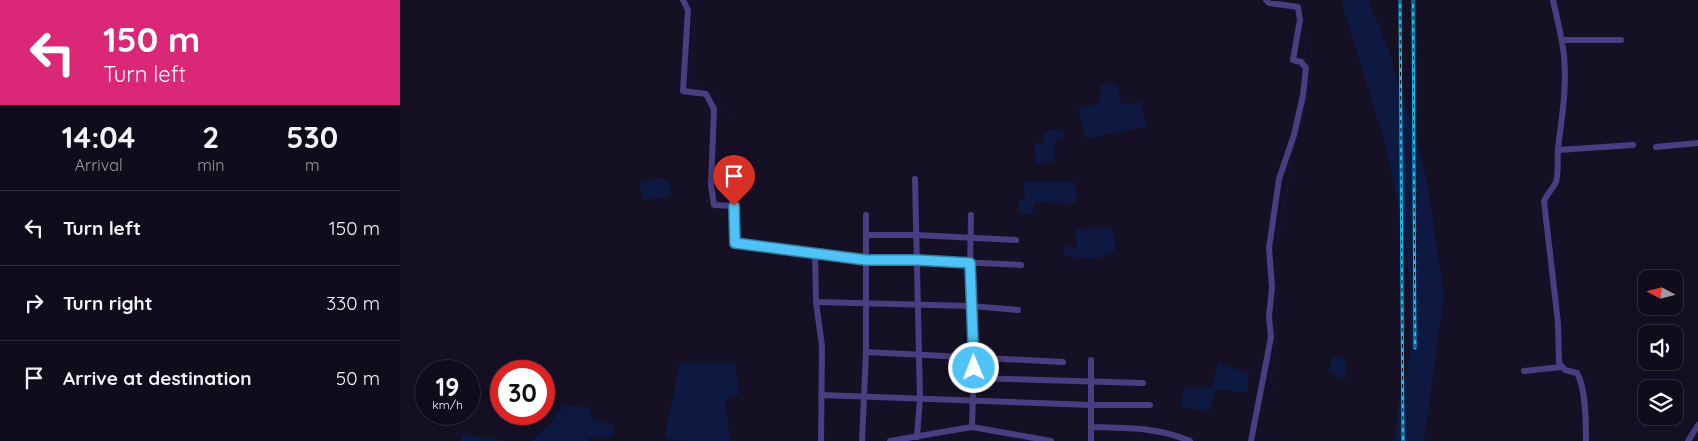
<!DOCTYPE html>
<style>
:root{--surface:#100c1c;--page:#191525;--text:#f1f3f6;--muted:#9c9ba3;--line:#302c3b}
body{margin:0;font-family:Quicksand,sans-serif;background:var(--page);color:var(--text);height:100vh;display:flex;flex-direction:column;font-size:19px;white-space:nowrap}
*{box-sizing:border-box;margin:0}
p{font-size:16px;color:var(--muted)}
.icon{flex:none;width:28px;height:28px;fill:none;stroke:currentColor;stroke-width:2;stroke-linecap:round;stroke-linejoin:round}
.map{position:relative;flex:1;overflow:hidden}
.details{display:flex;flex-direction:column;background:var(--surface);width:400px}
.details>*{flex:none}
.top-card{background:#db2777;color:#fff;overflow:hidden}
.needle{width:32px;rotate:277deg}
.buttons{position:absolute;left:1238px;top:270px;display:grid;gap:10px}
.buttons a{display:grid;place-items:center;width:45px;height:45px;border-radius:10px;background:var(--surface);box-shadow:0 5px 20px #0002,0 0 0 1px var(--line);font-size:25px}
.speed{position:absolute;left:15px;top:360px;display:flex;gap:10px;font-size:25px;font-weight:700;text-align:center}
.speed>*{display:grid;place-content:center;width:65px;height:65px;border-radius:50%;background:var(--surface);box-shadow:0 5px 20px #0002,0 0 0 1px var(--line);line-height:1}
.speed small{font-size:12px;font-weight:400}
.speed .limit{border:8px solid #d22;background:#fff;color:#111}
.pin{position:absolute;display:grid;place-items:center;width:42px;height:42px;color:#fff;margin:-51px -21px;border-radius:50% 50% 50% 0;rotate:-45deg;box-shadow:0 0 5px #0007}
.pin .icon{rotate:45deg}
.me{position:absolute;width:55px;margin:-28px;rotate:359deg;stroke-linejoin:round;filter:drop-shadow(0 0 4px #0008)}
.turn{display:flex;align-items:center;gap:18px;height:105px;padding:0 20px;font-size:22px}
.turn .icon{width:65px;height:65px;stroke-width:2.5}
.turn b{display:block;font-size:35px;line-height:42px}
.eta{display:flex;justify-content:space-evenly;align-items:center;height:85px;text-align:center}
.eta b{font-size:30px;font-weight:700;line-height:35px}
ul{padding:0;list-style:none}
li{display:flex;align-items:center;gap:15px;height:75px;padding:0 20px;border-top:1px solid var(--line)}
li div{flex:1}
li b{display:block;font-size:19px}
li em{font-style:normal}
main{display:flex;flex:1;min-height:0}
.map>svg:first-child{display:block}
</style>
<main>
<section class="details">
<div class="top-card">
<div class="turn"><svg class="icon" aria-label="left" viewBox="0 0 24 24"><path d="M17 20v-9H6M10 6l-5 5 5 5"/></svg><div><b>150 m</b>Turn left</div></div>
</div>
<div class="eta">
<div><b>14:04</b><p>Arrival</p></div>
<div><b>2</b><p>min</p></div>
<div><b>530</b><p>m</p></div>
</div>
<ul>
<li><svg class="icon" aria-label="left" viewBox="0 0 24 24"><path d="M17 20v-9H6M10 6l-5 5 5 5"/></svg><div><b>Turn left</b></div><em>150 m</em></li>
<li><svg class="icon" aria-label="right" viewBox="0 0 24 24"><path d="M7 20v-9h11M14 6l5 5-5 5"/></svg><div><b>Turn right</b></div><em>330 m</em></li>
<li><svg class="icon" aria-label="arrive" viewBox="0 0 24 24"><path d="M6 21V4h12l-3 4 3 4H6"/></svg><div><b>Arrive at destination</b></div><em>50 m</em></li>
</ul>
</section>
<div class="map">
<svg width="1298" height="441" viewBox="0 0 1298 441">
<rect width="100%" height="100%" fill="#161025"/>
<g fill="#0d1941">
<polygon points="943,0 968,0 988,48 1001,94 1016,134 1028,185 1044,296 1024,441 996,441 997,412 1010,353 1010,289 1005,236 985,143 943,7"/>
<polygon points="717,83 722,105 741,102 746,127 686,139 678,108 700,103 701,84"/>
<polygon points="662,129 665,136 654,141 655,162 636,164 634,144 644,142 645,131"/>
<polygon points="262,178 269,180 271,195 265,198 244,200 240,189 241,181"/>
<polygon points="624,182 674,182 677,194 675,204 635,202 632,215 620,214 618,206 619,200 625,199"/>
<polygon points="710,227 715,240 715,253 693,259 665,256 664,247 677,247 676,229"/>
<polygon points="933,356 942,357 946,362 945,379 942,379 929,372"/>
<polygon points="335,363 339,394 325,401 330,441 288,441 265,438 279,364"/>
<polygon points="818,363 849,373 847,392 816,390 809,412 781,407 784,387 812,388"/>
<polygon points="163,406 189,407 194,421 215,425 213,437 191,437 186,441 132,441 140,432 148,426"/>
<polygon points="63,434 105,441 60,441"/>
</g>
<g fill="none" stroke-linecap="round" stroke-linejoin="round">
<g stroke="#0d1941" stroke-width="1">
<polyline points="291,0 296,17 288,79 293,85 305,91"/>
<path d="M 309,92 L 316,96 C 322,108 324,115 338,118"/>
<polyline points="898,133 900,130 912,69 904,58 906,35"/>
<polyline points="872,254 873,249 878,242 882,220 894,146"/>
<polyline points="875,280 877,284 876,339 871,383 875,387"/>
</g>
<g stroke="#493e81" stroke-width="6">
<polyline points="283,0 288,10 283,91 306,94 314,109 311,185 314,205 334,206 335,243 466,260 517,260 621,265"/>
<path d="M 1153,0 C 1157,19 1162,37 1164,56 C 1167,87 1162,117 1158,148 C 1157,159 1159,171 1156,182 C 1154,187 1147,194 1144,201 L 1158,323 L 1159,363 L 1165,370 L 1177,373 C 1186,388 1186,423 1186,441"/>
<polyline points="1162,40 1221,40"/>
<polyline points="1256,147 1298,143"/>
<polyline points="1158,150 1233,145"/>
<polyline points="515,179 520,398 517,437"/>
<polyline points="571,215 570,269 574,357 572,427"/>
<polyline points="466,235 516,235 616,240"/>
<polyline points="415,253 416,302 571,306 618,310"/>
<polyline points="416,302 422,346 421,441"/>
<polyline points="466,352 663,362"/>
<polyline points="691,360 691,441"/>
<polyline points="1124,371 1162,367"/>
<polyline points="573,378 743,383"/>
<polyline points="421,395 691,405 750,405"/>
<path d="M 691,427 C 727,428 757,427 790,441"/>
<polyline points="462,441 466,352 466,215"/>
<polyline points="490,441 572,427 651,441"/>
<polyline points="851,441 871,337 869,317 872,287 869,248 879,179 894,135 903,95 906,68 901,62 893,60 900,20 898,7 869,3 866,0"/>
<polyline points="1288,441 1298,425"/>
</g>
<g stroke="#0ebdf1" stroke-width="3">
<g id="rail">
<polyline points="1000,0 1003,441"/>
<polyline points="1013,0 1015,348"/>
</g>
</g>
<use href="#rail" stroke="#161025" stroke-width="1" stroke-dasharray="4" stroke-linecap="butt"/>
</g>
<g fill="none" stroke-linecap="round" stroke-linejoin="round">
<g stroke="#337fa1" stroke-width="12">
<polyline id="route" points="334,206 335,243 466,260 517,260 570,263 574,368"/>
</g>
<use href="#route" stroke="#4fc3f7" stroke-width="9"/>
</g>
</svg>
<div class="buttons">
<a><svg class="needle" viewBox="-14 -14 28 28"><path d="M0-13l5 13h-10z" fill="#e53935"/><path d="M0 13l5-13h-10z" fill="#9c9ba3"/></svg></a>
<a><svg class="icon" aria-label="sound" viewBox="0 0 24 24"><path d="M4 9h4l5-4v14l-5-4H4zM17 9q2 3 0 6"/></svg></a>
<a><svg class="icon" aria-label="layers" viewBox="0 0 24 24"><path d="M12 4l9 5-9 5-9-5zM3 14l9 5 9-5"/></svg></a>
</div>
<div class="speed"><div>19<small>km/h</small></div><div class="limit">30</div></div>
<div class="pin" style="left:334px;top:206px;background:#d93025"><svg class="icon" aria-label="arrive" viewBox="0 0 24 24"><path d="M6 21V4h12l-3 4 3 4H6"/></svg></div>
<svg class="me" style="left:574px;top:368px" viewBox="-20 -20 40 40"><circle r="17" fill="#4fc3f7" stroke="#fff" stroke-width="3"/><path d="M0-11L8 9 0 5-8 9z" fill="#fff"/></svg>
</div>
</main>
